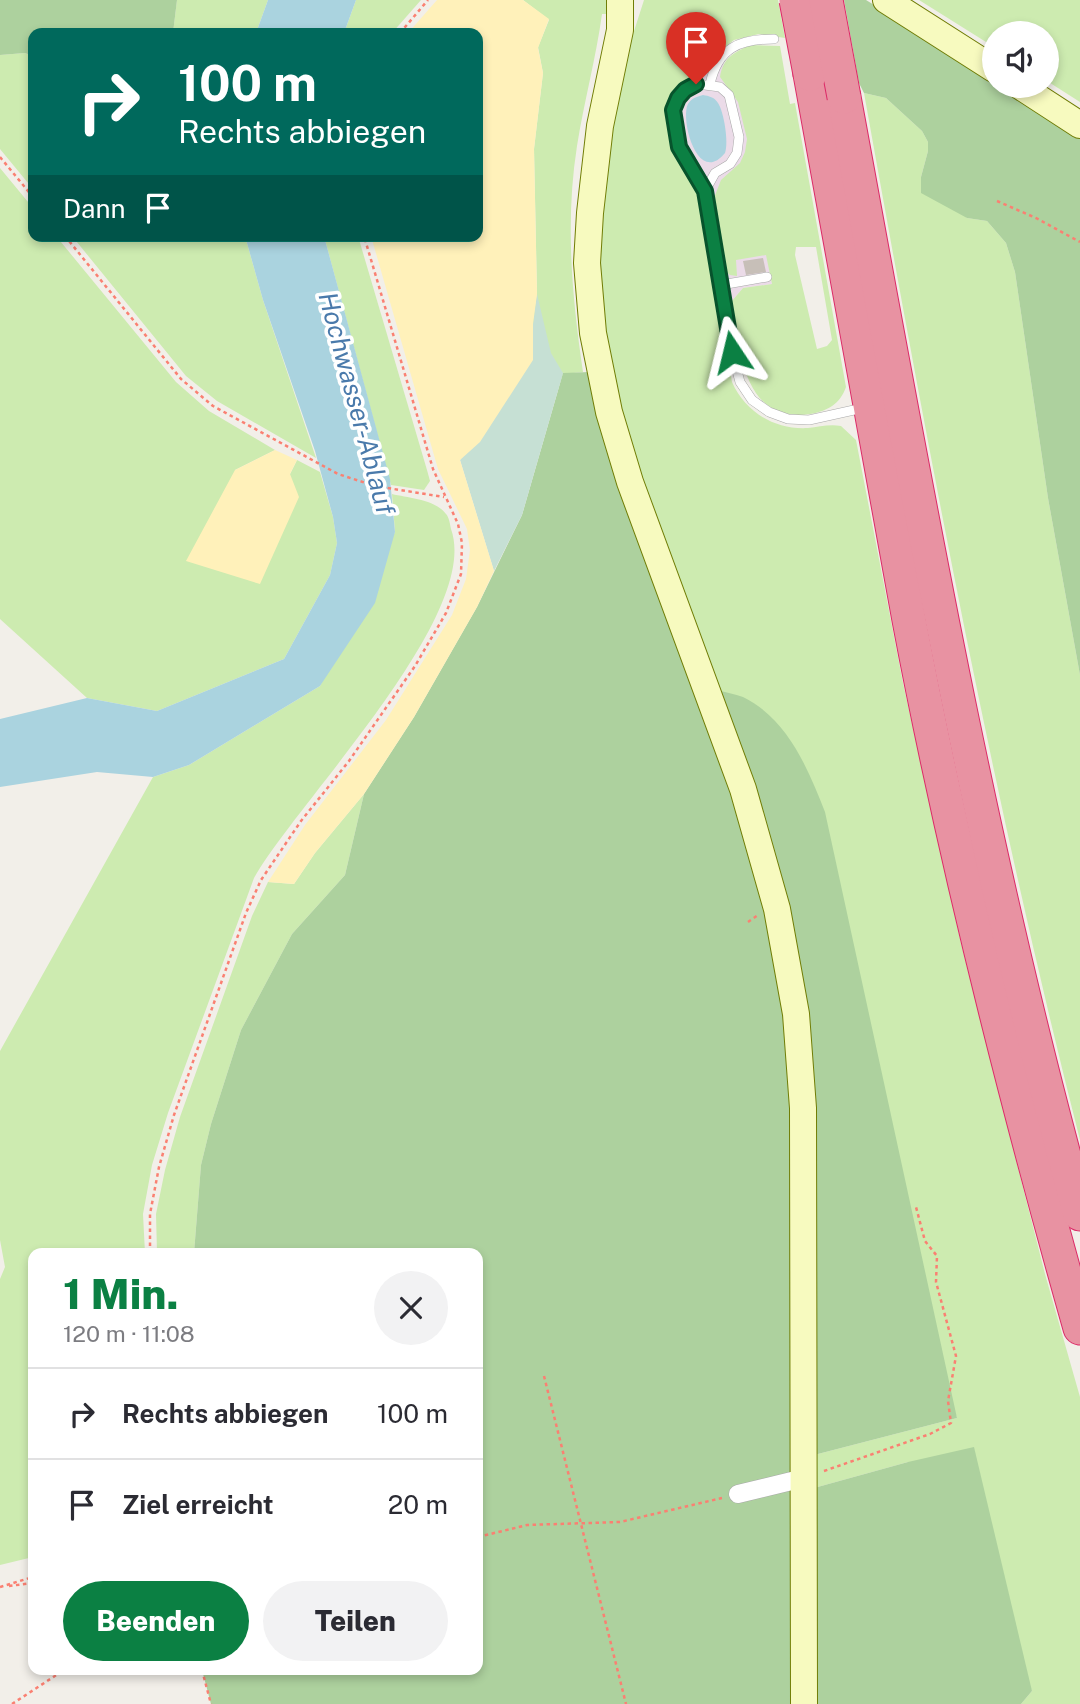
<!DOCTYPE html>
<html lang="de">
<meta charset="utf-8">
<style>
:root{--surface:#fff;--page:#f2f2f3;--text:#2b2b33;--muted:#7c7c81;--line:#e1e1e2;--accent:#0b8043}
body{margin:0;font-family:"Public Sans",sans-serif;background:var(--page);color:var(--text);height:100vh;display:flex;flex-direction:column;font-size:26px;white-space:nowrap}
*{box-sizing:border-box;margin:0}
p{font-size:23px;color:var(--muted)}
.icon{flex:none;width:38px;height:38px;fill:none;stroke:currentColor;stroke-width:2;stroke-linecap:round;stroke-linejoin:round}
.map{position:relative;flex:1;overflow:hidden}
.details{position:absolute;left:28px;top:1248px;width:455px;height:427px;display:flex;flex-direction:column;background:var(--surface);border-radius:14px;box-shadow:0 4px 10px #0003}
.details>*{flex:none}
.guide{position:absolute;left:28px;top:28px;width:455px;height:214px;border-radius:14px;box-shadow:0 4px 10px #0003;background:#00695c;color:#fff;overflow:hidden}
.controls{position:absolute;left:982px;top:21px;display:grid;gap:14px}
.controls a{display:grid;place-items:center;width:77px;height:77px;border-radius:50%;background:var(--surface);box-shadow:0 4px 10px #0003;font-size:35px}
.pin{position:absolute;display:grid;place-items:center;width:60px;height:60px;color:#fff;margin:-72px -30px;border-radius:50% 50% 50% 0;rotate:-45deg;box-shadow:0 0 7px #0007}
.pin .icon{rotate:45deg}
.me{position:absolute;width:77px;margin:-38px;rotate:350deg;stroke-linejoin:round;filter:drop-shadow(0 0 5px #0008)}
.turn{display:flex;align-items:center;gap:24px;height:147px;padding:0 35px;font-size:32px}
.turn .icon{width:91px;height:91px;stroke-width:2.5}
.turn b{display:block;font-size:49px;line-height:60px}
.then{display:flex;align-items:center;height:66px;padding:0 35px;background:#0003;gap:14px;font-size:26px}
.round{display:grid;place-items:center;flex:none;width:74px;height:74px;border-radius:37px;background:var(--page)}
.head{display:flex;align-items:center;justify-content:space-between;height:119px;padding:0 35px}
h1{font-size:42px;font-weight:800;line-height:52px;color:var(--accent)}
.action{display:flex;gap:14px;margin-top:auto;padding:14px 35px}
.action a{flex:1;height:80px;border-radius:42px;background:var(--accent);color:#fff;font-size:28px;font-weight:800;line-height:80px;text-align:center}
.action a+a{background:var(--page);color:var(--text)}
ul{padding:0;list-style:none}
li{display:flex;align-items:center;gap:21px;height:91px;padding:0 35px;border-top:2px solid var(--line)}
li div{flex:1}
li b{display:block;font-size:26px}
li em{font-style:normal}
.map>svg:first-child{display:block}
</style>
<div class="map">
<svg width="1080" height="1704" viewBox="0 0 1080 1704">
<rect width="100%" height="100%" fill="#f2efe9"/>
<polygon fill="#ebdbe8" points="714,58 736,72 772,284 743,288 731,302 702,307 662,125 676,73 702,72"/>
<g fill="#cdebb0" fill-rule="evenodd">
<polygon points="177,0 268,0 256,33 173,33"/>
<polygon points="356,0 421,0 392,33 344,33"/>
<path d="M 523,0 L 611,0 L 610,14 L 602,14 C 596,58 584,102 577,146 C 565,222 572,297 583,372 L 563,374 L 494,571 L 537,294 L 534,149 L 543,73 L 538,47 L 549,20 Z"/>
<path d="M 644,0 L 778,0 L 785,38 L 759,34 L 734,40 L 721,50 L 697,77 L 683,83 L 675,91 L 669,102 L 668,116 L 675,148 L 679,160 L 694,179 L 700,192 L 732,382 C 745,412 775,430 808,428 C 819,427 829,424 841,426 L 856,440 L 903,683 L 961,943 L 1045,1274 L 1080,1397 L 1080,1704 L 1021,1704 L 1032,1691 L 908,1462 L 814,1488 L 814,1455 L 957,1418 L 716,690 L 617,411 L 599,301 L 603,160 L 627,53 Z"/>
<polygon points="919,0 1080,0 1080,102 1047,81 1046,33 994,33 994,47"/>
<path d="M 751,45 L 780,46 L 790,104 L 795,103 L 846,387 C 840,404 828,411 810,414 C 742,424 740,348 731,302 L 743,288 L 772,284 L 766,255 L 736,260 L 737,276 L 730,275 L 725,271 L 714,198 L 721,180 L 740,163 L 745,152 L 747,139 L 738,102 L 720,77 C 723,58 734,52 751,45 ZM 796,247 L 816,247 L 832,340 L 827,346 L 817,349 L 795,255 Z"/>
<polygon points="25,53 33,56 33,189 0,149 0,55"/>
<path d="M 864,93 L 886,98 L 922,131 L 928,142 L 928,151 L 921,177 L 967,218 L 987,221 L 1006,243 L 1015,272 L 1048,498 L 1080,675 L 1080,1140 C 992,795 927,444 864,93 Z"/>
<polygon points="0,168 33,208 33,236 56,236 176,382 209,411 275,450 235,470 290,474 297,460 320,472 333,517 337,543 330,575 284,659 157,711 87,698 0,619"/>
<polygon points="72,236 245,236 263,300 316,458 217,401 186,376"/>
<polygon points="324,236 358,236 427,470 430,481 424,490 391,485"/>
<path d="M 392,494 C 408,498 435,499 446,514 C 449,517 450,524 451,529 C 482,615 297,802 254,878 L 168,1113 L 152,1165 L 143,1214 L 145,1253 L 33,1253 L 33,1557 L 0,1565 L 0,1279 L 5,1267 L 0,1240 L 0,1051 L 153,777 L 189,765 L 320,686 L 395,532 Z"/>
<polygon points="364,794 345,875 292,934 241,1030 211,1124 201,1165 194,1253 157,1253 156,1214 165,1170 180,1117 252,916 268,882 294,884 315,853"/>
</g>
<g fill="#add19e">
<polygon points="0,0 177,0 173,33 33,33 33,56 25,53 0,55"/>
<polygon points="844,0 866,0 994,79 994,86 1004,86 1080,135 1080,675 1048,498 1015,272 1006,243 987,221 967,218 921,193 921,177 928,151 928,142 922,131 886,98 864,93 859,83"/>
<polygon points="590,372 735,794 780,967 794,1110 793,1704 211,1704 202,1670 478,1670 478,1253 194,1253 201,1165 211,1124 241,1030 292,934 345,875 364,794 414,717 477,607 522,515 563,373"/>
<path d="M 716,690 C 725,692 735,694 743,697 C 788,719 808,769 825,812 L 957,1418 L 814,1455 L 812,1106 Z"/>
<polygon points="974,1447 1032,1691 1021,1704 814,1704 814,1488 908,1462"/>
</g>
<polygon fill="#c6e0d4" points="537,294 551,353 563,373 522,515 494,571 460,460 533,324"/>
<g fill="#fff1ba">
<polygon points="437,0 523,0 549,19 538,48 543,73 534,149 537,294 533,324 533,360 480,442 460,460 494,571 477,607 414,717 364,794 315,853 294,884 268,882 305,825 386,720 452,615 466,579 470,550 467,529 438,469 371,236 478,236 478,33 408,33"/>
<polygon points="275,450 297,460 290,474 299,497 260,584 186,561 235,470"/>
</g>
<g fill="#aad3df">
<polygon points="268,0 356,0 344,33 256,33"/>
<path d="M 703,95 C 709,96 714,97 718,103 C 724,112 729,143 725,153 C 697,187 680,118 688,104 C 692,98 696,97 703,95 Z"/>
<polygon points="245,236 324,236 390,479 395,532 375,603 320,686 189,765 153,777 97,772 0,787 0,719 87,698 157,711 284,659 330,575 337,543 333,517 315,451 263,300"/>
</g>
<polygon fill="#c7bfb8" points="763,258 766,272 746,275 743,261"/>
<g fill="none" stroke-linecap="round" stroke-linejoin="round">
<g stroke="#a9a9a9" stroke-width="10">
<g id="service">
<path d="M 710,84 C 718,48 739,39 774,39"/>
<polyline points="705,191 679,147 673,110 678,98 685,90 697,84 720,87 729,95 739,137 737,153 730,164 715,173 705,191 732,352 740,382 752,400 769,412 788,419 809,420 863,408"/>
<polyline points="721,285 767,277"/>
</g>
</g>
<g stroke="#a9a9a9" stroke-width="19">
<polyline id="minor" points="738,1494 804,1478"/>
</g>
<g stroke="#707d05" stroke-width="28">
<g id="secondary">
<polyline points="620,0 620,30 600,126 590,213 587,263 593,333 609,412 630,482 743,789 777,909 796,1014 803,1108 804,1704"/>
<polyline points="886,0 994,69"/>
<polyline points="1020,86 1080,125"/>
</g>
</g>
<g stroke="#dc2a67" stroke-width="35">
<g id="motorway">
<path d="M 810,74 C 844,256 875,438 909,620 C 954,858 1014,1095 1080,1328"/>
<path d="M 844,97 C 913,471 978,847 1080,1214"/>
</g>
</g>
<g stroke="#fa8072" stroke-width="2.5" stroke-dasharray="3.5 3.5" stroke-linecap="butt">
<polyline points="400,33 428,0"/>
<polyline points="0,157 33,197"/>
<polyline points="997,201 1036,218 1080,242"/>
<polyline points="65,236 181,379 213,406 338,474 375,486 444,497"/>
<polyline points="748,922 758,915"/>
<polyline points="150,1253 150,1214 159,1167 174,1115 246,913 261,880 301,821 349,761 415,666 446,613 461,574 462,543 458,524 433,469 364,236"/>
<polyline points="544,1376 626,1704"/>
<polyline points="824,1471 930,1434 951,1423 948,1401 956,1356 936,1282 937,1256 925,1241 916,1207"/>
<polyline points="478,1537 527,1525 620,1522 722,1498"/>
<polyline points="9,1586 33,1583"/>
<polyline points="0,1587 33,1577"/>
<polyline points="202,1670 211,1704"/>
<polyline points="12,1704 64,1670"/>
</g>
<use href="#service" stroke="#fff" stroke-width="9"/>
<use href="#minor" stroke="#fff" stroke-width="18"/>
<use href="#secondary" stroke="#f7fabf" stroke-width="26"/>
<use href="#motorway" stroke="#e892a2" stroke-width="33"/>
<g stroke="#dc2a67" stroke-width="35" stroke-linecap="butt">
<g id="motorway-bridge">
<polyline points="796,0 810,74"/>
<polyline points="826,0 844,97"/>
</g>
</g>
<use href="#motorway-bridge" stroke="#e892a2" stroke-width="33"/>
</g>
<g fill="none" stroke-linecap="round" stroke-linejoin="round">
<g stroke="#07532c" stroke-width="18">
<polyline id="route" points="696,84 685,90 678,98 673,110 679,147 705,191 732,352"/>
</g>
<use href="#route" stroke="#0b8043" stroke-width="12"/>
</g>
<g text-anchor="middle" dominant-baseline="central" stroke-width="7" stroke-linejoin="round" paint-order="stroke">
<g font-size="26" font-style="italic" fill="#4a7aab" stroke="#fff">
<text transform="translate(357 403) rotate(75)">Hochwasser-Ablauf</text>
</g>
</g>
</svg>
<div class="controls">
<a><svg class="icon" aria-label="sound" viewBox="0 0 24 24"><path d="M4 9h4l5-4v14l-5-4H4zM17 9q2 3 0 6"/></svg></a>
</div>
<div class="pin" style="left:696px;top:84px;background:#d93025"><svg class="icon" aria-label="arrive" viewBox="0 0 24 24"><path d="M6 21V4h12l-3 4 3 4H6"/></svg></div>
<svg class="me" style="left:732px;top:352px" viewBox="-20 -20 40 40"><path d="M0-17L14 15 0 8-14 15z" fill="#0b8043" stroke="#fff" stroke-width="4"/></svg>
<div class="guide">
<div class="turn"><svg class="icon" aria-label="right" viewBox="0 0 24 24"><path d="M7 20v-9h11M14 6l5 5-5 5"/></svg><div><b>100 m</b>Rechts abbiegen</div></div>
<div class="then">Dann<svg class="icon" aria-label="arrive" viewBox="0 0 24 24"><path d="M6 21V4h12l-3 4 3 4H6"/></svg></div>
</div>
<section class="details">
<div class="head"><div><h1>1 Min.</h1><p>120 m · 11:08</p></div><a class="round"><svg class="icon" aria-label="close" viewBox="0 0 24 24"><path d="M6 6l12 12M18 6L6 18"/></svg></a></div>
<ul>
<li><svg class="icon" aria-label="right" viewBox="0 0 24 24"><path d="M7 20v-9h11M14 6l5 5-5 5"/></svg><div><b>Rechts abbiegen</b></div><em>100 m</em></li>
<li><svg class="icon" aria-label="arrive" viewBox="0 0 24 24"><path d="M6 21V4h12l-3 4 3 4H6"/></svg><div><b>Ziel erreicht</b></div><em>20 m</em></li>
</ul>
<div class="action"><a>Beenden</a><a>Teilen</a></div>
</section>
</div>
